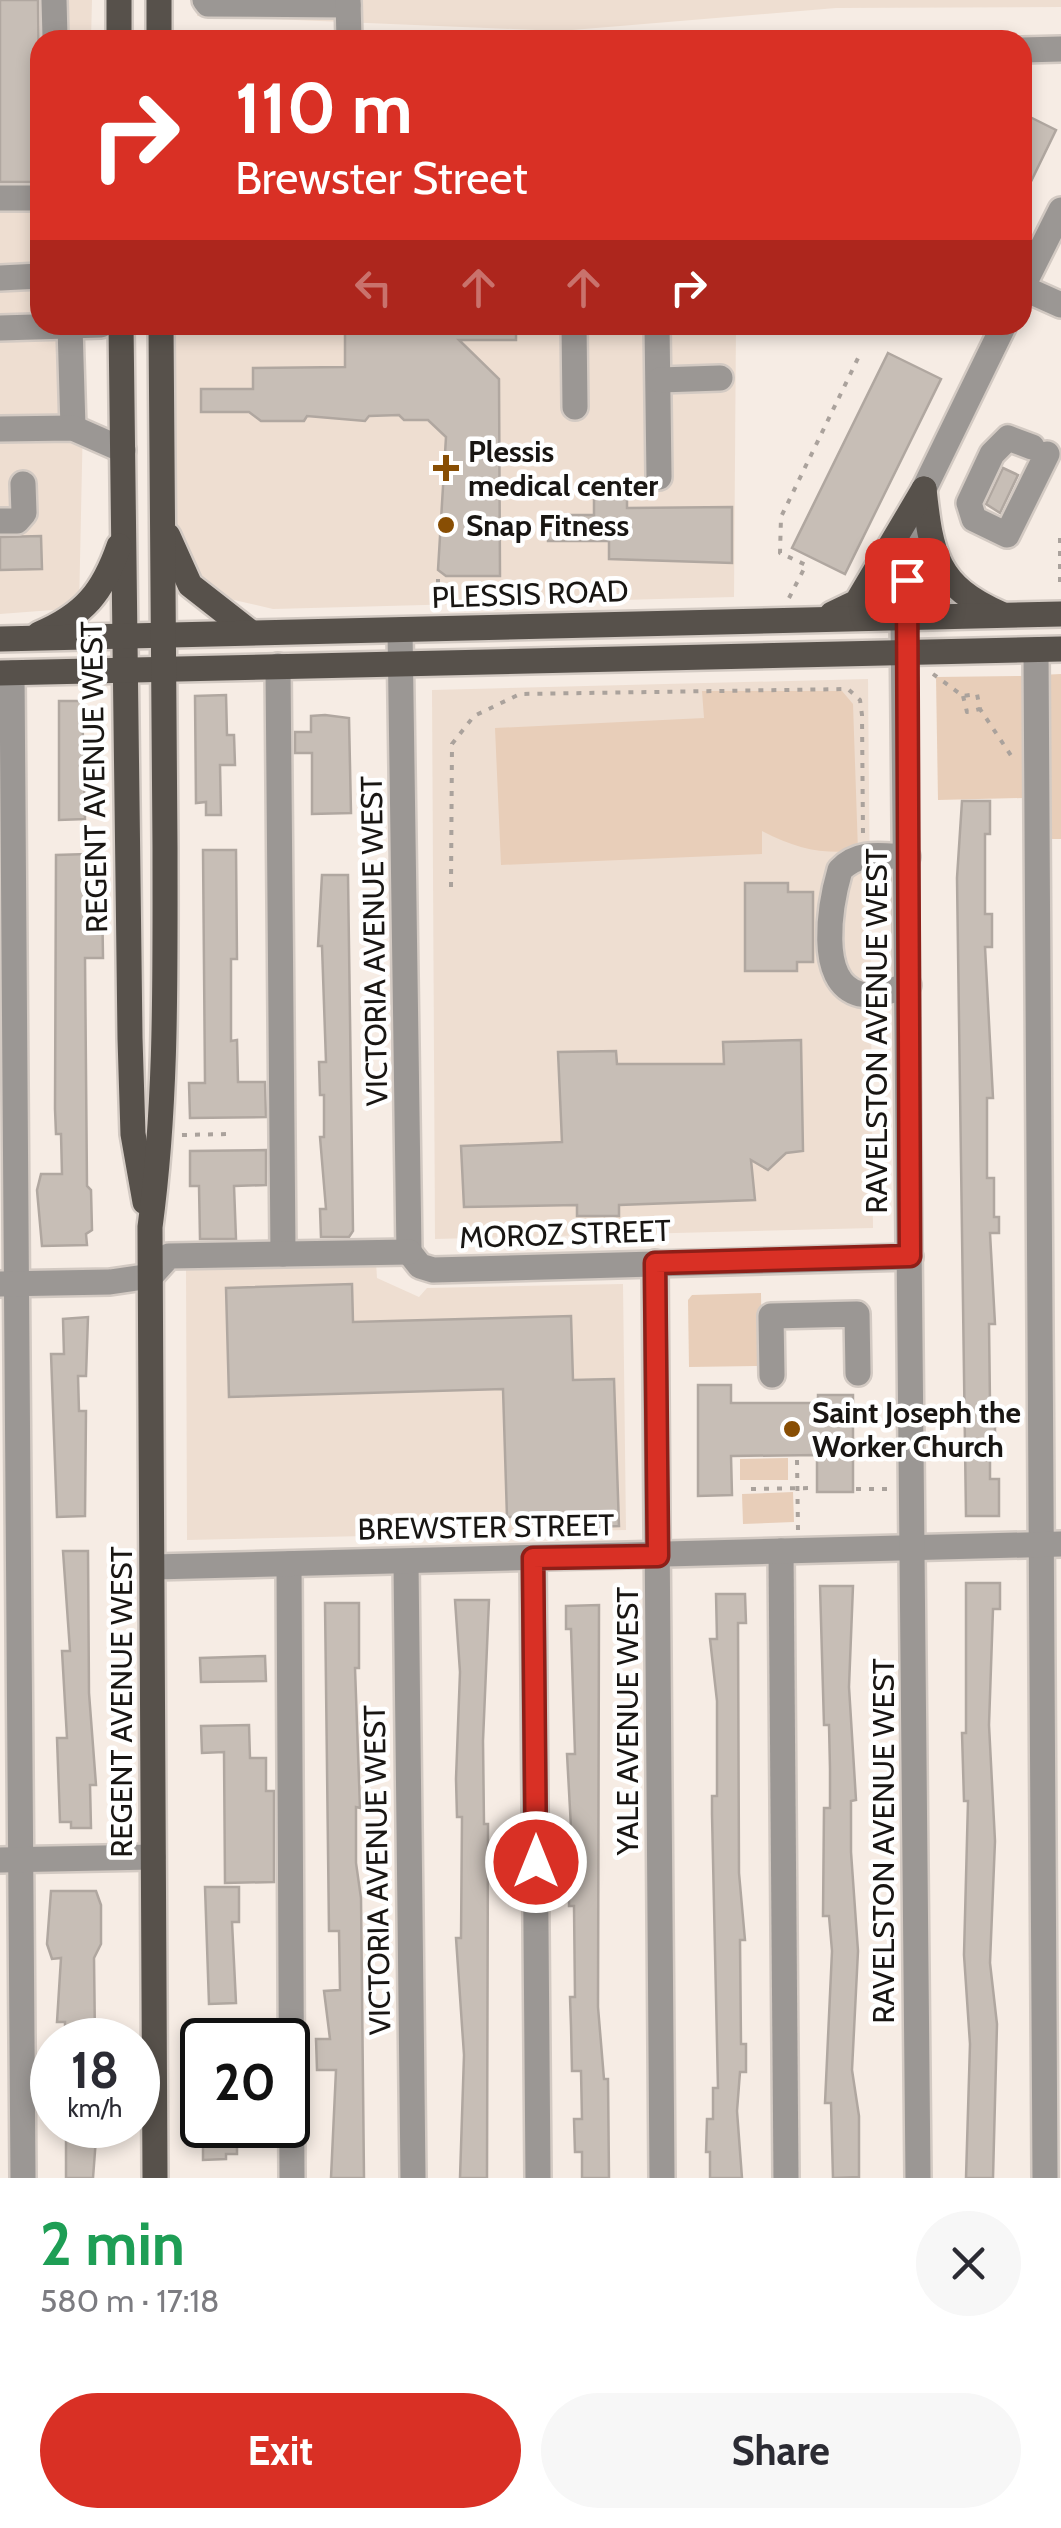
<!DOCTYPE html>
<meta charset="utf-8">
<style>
:root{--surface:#fff;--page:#f7f7f7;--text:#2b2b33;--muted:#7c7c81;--accent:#d93025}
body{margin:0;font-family:Cabin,sans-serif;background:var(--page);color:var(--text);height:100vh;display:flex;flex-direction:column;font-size:38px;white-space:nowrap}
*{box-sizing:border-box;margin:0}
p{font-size:32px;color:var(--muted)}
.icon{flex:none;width:55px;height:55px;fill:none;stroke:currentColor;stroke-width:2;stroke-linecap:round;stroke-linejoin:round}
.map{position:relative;height:2178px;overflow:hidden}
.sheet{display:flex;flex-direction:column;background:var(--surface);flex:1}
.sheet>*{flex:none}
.guide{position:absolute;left:30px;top:30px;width:1002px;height:305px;border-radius:30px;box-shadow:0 5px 15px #0003;background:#d93025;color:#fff;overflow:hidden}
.speed{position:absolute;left:30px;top:2018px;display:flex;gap:20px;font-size:50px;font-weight:700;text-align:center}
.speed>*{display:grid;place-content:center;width:130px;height:130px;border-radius:50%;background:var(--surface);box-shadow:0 5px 15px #0003;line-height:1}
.speed small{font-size:25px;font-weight:400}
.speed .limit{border:5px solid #111;border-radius:15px;background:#fff;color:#111}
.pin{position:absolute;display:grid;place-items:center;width:85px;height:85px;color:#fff;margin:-42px;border-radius:20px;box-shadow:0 5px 15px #0006}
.me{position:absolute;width:110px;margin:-55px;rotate:0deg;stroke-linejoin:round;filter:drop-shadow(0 0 8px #0008)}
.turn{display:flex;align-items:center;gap:35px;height:210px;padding:0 40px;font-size:45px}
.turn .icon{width:130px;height:130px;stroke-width:2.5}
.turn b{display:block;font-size:70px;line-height:85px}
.lanes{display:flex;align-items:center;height:95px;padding:0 40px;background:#0003;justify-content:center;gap:50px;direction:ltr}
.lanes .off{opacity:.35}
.round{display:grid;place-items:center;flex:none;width:105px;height:105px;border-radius:52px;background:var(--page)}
.overview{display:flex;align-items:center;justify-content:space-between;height:170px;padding:0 40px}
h1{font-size:60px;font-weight:800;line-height:75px;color:#1e9e55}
.primary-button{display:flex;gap:20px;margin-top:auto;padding:20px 40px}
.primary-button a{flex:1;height:115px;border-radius:60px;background:var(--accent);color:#fff;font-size:40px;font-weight:800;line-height:115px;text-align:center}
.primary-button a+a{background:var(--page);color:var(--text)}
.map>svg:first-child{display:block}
</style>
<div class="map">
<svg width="1061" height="2178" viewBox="0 0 1061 2178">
<rect width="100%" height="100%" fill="#f6ece4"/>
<g fill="#eeded1">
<polygon points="0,0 92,0 91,40 40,40 40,325 85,325 79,608 0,614"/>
<polygon points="197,0 1061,0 1061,7 836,8 560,31 197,16"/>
<polygon points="172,325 736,325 734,597 273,609 221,597 200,579 174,517"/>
<polygon points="868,679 873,1228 435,1239 432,690"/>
<polygon points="376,1262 377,1278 419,1297 427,1288 623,1284 626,1530 187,1540 186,1267"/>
</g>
<g fill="#e8ceb9">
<polygon points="1061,674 1061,839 1041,839 1040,675"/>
<polygon points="1022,676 1023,798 938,800 936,677"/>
<path d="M 702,691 L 842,691 L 853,704 L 858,851 C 820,854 797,849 762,831 L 762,854 L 501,865 L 495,728 L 704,718 Z"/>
<polygon points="761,1293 762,1361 757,1366 689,1367 688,1300 692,1295"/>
<polygon points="788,1458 788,1480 740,1480 740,1459"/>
<polygon points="793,1492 794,1522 743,1524 742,1494"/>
</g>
<g fill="#c7beb6" stroke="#b0a7a0" stroke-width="2.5">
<polygon points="0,0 38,0 40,182 0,182"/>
<polygon points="1022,113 1056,130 1022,200"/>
<polygon points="345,325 516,325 516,340 459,340 499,379 500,576 446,576 438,570 446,437 428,420 404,420 399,415 369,416 365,421 307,416 304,421 261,421 249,412 201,412 201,389 253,389 253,368 345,367"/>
<polygon points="888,353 941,379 845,574 792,548"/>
<polygon points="1003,468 1018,475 1000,513 986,504"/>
<polygon points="594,488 627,488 627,508 732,507 732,563 609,559 609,541 548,541 548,515 594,515"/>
<polygon points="41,536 42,569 0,570 0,537"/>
<polygon points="226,695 227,735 234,735 235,765 220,765 221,815 206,815 206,802 196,803 195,696"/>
<polygon points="59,701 82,701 85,819 59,820"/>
<polygon points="325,715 349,718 351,813 312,814 312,753 295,753 295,732 311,732 311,716"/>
<polygon points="962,801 990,801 990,834 985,834 985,914 992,914 992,947 985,947 993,1098 987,1098 987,1178 994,1178 994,1217 999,1217 999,1233 990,1233 995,1324 989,1324 990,1404 995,1404 995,1437 990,1437 990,1479 999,1479 999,1516 966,1516 957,878"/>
<polygon points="203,850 236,850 237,959 231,959 231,1041 237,1040 238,1082 265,1082 266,1117 190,1118 189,1083 205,1083"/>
<polygon points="87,854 88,891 102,890 103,958 85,958 87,1186 91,1190 92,1230 86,1234 87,1245 42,1246 37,1190 41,1174 62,1174 61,1134 56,1134 55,1109 56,855"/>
<polygon points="322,875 348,875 353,1231 349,1237 321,1237 320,1209 326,1209 320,1137 324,1137 324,1095 320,1095 319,1062 326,1062 322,946 318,946"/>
<polygon points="745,883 788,883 788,892 813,892 813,962 797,962 797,971 745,971"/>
<polygon points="801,1040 803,1151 786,1153 768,1170 751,1160 755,1200 619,1205 619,1216 577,1216 577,1205 464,1207 461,1146 562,1142 558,1052 616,1051 617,1064 724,1064 723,1042"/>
<polygon points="266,1150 266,1185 234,1186 236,1239 200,1239 199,1186 190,1186 190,1151"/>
<polygon points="352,1284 353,1322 571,1316 573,1380 614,1379 619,1526 592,1527 592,1515 507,1517 503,1389 229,1397 226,1288"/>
<polygon points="88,1317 86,1376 78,1376 79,1411 86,1411 85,1516 57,1517 51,1354 64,1354 63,1319"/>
<polygon points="698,1385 731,1385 731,1403 818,1403 818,1395 853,1395 853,1492 817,1492 817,1455 731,1456 732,1495 698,1496"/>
<polygon points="63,1551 88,1551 89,1693 96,1785 90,1785 91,1828 71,1828 71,1822 60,1822 57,1738 67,1738 62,1651 70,1651"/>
<polygon points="966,1583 1000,1583 1000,1609 993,1609 989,1725 995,1841 990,1963 997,2024 993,2178 966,2178 970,2044 964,1955 968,1801 964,1801 962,1733 966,1733"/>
<polygon points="820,1586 853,1586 849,1687 856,1800 851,1801 851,1852 858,1951 852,2070 859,2116 859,2177 833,2178 831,2103 825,2103 832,1951 829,1916 823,1916 824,1808 830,1808 830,1769 829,1725 824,1725"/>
<polygon points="716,1594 745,1594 746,1623 738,1623 739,1873 745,1940 740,1940 741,2044 746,2044 746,2072 740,2072 737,2111 742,2178 710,2178 710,2152 706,2152 707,2119 713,2119 713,2088 718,2088 712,1814 712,1796 717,1796 717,1701 710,1639 717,1639"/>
<polygon points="455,1600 489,1600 483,1741 484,1824 488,1824 487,2178 460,2178 464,2055 456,1938 461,1938 462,1817 457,1817 456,1779 460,1672"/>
<polygon points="325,1603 359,1603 359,1668 355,1668 360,1808 356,1807 356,1863 361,1898 364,2178 331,2178 336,2070 317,2070 316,2039 330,2039 324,1991 340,1990 339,1931 329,1931"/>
<polygon points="599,1605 598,2007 604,2079 608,2079 609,2178 582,2178 582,2152 575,2152 574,2119 582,2119 581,2071 572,2071 571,2026 570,1997 575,1997 574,1906 569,1906 569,1883 574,1883 567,1754 575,1754 571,1629 566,1629 566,1606"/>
<polygon points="265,1656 266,1681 201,1682 200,1658"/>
<polygon points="249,1725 250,1758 266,1758 266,1791 274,1791 274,1882 225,1883 224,1752 202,1753 201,1726"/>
<polygon points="205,1887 239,1887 239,1922 232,1922 236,2003 209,2004"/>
<polygon points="51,1891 96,1891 101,1905 101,1944 94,1958 95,2040 65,2040 65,2022 57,2022 61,1958 52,1959 47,1944"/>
<polygon points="70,2125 97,2125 93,2178 66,2178 66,2130"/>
<polygon points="237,2138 237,2154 226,2154 226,2159 203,2160 203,2139"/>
</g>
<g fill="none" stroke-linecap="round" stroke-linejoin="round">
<g stroke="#d3cac3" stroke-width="30">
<g id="minor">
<polyline points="54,0 55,37"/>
<polyline points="205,0 208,4 348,5"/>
<polyline points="348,0 349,40"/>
<polyline points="1022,50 1061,49"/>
<polyline points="0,198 40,198"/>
<polyline points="0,278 40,276"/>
<polyline points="1022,288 1061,210"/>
<polyline points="1023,288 1061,305"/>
<polyline points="574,325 575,407"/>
<polyline points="657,325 659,477"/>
<polyline points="70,326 73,428"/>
<polyline points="0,328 101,325"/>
<polyline points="660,380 720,378"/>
<polyline points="0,429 73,428 123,450"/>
<polyline points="1032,447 1008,438 992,454 969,503 974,519 1007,535 1047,454"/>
<polyline points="0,521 17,521 24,513 23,484"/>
<polyline points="400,630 409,1252"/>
<polyline points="1036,650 1045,2178"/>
<polyline points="278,666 283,1254"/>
<polyline points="12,673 23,2178"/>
<path d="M 907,857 C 882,856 859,850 840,870 C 831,901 815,983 860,994 C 876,997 893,990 908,985"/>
<polyline points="409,1252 420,1266 433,1270 910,1257"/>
<polyline points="655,1263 662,2178"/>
<polyline points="0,1284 110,1282 151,1276 169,1256 409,1252"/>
<polyline points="772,1375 771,1316 857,1314 858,1373"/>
<polyline points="781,1551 786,2178"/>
<polyline points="533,1558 538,2178"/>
<polyline points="406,1562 413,2178"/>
<polyline points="289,1564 292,2178"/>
<polyline points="153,1567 1061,1544"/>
<polyline points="0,1860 153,1857"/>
<polyline points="918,2178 903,616 910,547 924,489 1004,325"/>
</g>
</g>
<g stroke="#d3cac3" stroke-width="30">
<g id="major">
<polyline points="119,0 119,40"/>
<polyline points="159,0 159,40"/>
<polyline points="121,325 130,1038 133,1134 145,1202"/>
<path d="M 924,489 C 931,554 936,586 1001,614"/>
<polyline points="168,536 190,585 250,632"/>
<polyline points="832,614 857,602 924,489"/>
<path d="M 39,634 C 84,615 103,592 119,546"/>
<polyline points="0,639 1061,614"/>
<polyline points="0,673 1061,649"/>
<path d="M 155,2178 L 150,1227 C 167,1101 165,975 165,848 C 165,674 162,500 161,325"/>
</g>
</g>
<g stroke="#aaa29c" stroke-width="4" stroke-dasharray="5 8" stroke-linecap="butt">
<polyline points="1060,538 1060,589"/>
<polyline points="438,579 438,607"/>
<polyline points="789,598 806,565 780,553 781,517 861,352"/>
<polyline points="933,674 963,696 977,694 980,709 1014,760"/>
<polyline points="963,696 967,712 980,709"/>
<polyline points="451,887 452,744 474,716 520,694 848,689 860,700 862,715 863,835"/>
<polyline points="182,1135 227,1134"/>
<polyline points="797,1460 798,1530"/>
<polyline points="751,1489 812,1488"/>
<polyline points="856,1489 888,1489"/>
</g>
<use href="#minor" stroke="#9b9794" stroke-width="25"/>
<use href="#major" stroke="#57514b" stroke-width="25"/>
</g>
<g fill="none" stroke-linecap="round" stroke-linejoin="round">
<g stroke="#8d1f18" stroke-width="25">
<polyline id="route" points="536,1862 533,1558 658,1556 655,1263 910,1256 907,580"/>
</g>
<use href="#route" stroke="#d93025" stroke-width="18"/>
</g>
<g fill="#884e04" stroke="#fff" stroke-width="4">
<path d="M441 453h10v10h10v10h-10v10h-10v-10h-10v-10h10z"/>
<circle cx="446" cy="525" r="10"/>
<circle cx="792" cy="1429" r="10"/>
</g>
<g text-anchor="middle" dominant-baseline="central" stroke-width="9" stroke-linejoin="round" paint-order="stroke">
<g font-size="30" font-weight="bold" fill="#191613" stroke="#fff" text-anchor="start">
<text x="468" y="451">Plessis<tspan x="468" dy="34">medical center</tspan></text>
<text x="466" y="525">Snap Fitness</text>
<text x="812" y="1412">Saint Joseph the<tspan x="812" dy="34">Worker Church</tspan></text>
</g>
<g font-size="30" fill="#191613" stroke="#fff">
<text transform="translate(530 594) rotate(-2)">PLESSIS ROAD</text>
<text transform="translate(94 777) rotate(-91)">REGENT AVENUE WEST</text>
<text transform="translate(374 941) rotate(-91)">VICTORIA AVENUE WEST</text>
<text transform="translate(876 1031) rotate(-90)">RAVELSTON AVENUE WEST</text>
<text transform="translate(565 1234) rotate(-2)">MOROZ STREET</text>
<text transform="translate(486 1527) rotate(-1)">BREWSTER STREET</text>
<text transform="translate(121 1702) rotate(-90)">REGENT AVENUE WEST</text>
<text transform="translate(627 1721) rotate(-90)">YALE AVENUE WEST</text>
<text transform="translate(883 1841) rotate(-90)">RAVELSTON AVENUE WEST</text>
<text transform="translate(377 1870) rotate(-91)">VICTORIA AVENUE WEST</text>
</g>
</g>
</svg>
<div class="speed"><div>18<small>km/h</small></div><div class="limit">20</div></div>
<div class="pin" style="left:907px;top:580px;background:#d93025"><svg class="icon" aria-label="arrive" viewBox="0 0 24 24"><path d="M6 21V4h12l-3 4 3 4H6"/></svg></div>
<svg class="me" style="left:536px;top:1862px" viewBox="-20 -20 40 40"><circle r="17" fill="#d93025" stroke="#fff" stroke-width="3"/><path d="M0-11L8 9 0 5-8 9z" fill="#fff"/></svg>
<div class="guide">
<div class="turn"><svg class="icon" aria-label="right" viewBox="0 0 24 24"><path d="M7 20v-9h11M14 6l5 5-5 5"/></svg><div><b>110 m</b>Brewster Street</div></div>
<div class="lanes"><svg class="icon off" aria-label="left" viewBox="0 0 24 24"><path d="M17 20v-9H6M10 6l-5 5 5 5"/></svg><svg class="icon off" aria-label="ahead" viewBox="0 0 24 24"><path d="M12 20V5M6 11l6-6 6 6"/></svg><svg class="icon off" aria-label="ahead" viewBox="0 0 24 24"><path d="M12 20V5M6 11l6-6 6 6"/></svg><svg class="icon" aria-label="right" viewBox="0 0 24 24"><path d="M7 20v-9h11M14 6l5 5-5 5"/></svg></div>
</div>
</div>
<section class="sheet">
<div class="overview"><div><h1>2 min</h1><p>580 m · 17:18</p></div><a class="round"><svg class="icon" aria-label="close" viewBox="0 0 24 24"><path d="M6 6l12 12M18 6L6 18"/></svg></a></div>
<div class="primary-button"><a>Exit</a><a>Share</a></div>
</section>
